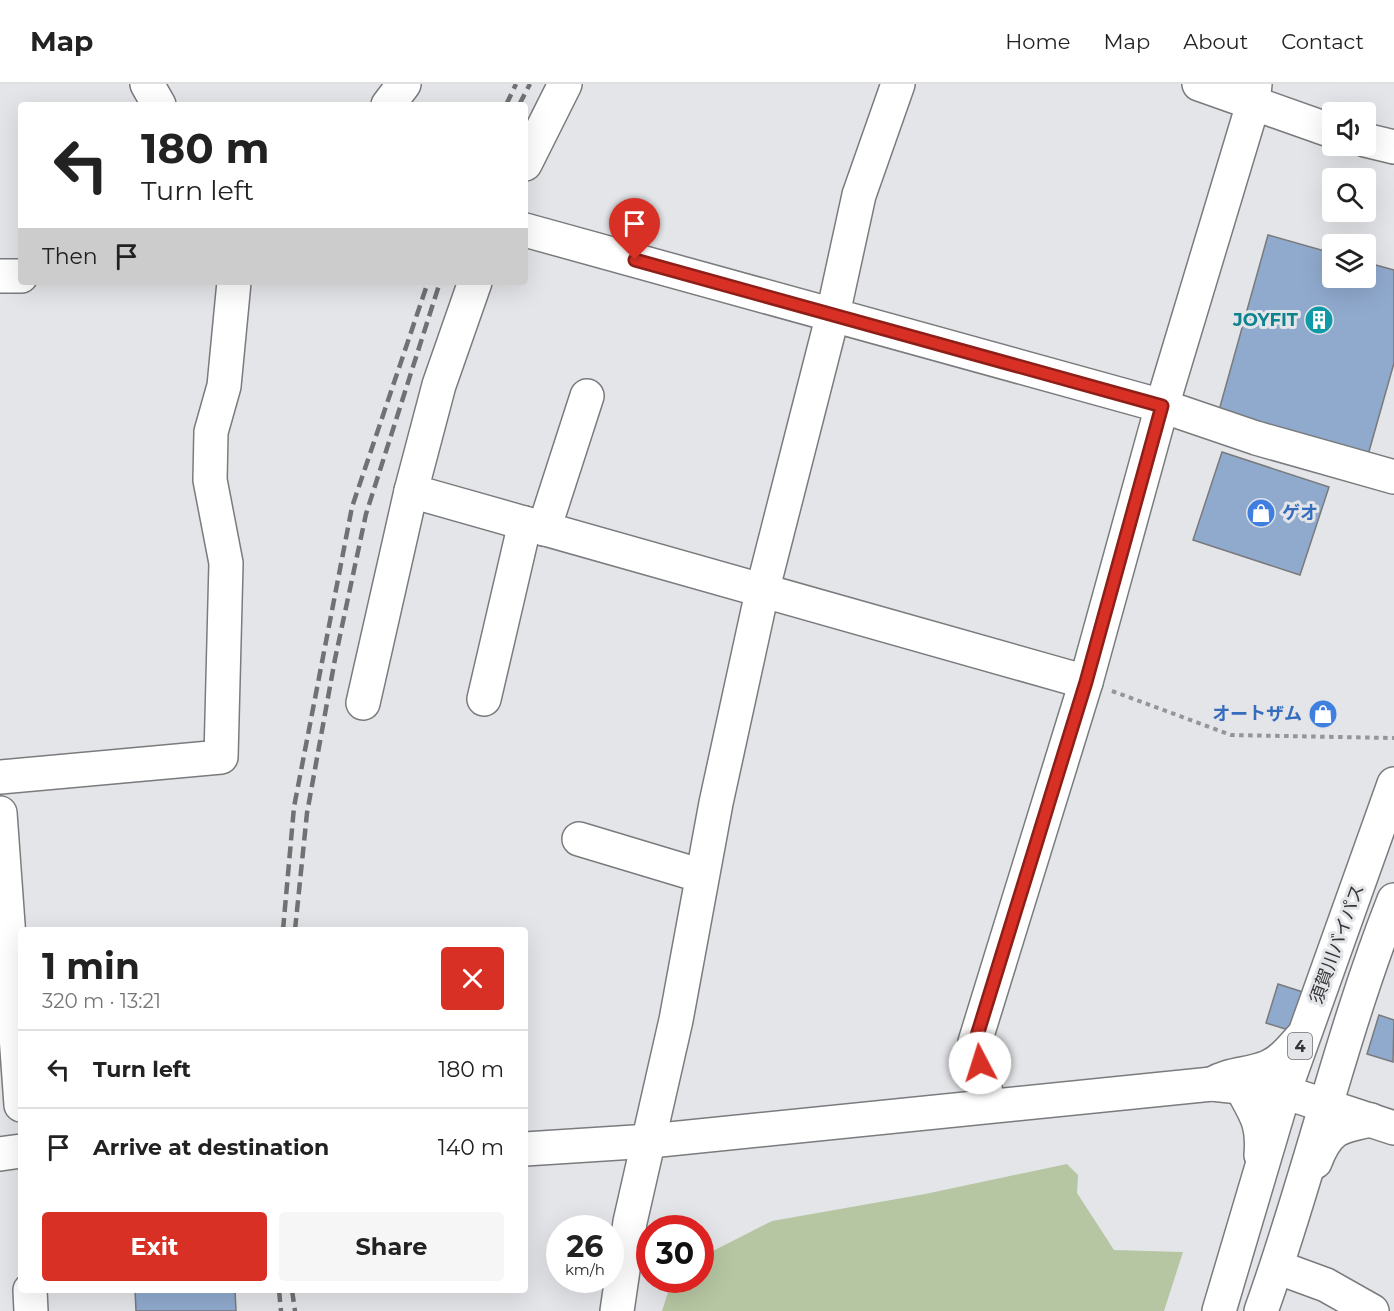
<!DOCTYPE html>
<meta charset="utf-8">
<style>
:root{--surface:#fff;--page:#f6f6f6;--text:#222;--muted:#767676;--line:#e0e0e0;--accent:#d93025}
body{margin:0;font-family:Montserrat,"Noto Sans JP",sans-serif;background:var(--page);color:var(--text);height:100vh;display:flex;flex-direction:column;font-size:22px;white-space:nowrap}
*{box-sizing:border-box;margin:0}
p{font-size:20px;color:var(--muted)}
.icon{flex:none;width:33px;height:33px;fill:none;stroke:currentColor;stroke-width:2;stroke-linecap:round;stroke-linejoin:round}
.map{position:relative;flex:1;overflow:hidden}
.sheet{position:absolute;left:18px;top:843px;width:510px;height:366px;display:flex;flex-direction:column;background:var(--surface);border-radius:6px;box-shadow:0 6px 24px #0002}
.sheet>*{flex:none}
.top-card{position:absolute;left:18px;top:18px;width:510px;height:183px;border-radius:6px;box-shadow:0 6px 24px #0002;background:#fff;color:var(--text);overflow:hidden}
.tools{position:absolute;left:1322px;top:18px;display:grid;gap:12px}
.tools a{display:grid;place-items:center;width:54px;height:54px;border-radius:6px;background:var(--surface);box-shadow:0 6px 24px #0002;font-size:30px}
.speed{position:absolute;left:546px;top:1131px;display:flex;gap:12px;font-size:30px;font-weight:700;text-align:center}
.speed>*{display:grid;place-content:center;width:78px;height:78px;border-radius:50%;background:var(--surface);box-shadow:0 6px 24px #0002;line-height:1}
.speed small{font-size:15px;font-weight:400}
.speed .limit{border:9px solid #d22;background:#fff;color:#111}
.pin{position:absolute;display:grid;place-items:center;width:51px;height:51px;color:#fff;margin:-62px -26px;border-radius:50% 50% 50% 0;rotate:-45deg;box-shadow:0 0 6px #0007}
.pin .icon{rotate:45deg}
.me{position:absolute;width:66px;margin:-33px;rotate:355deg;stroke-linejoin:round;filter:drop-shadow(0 0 4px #0008)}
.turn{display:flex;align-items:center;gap:21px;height:126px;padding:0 24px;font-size:27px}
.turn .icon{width:78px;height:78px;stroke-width:2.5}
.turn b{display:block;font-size:42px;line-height:51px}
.then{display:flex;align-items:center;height:57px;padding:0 24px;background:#0003;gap:12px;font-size:22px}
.round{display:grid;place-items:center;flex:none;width:63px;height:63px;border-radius:6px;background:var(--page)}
.overview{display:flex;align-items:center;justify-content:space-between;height:102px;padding:0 24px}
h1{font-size:36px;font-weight:700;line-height:45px}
.primary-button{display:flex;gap:12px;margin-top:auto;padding:12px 24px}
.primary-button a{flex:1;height:69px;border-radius:6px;background:var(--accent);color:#fff;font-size:24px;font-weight:700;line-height:69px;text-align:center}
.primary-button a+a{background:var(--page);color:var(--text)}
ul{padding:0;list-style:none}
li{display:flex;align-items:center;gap:18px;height:78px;padding:0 24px;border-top:2px solid var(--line)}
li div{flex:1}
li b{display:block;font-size:22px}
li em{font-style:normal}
header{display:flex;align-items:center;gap:36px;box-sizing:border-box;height:84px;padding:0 30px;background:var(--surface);border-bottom:2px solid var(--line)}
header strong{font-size:28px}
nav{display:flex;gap:33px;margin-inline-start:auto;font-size:21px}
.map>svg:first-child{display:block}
</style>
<header>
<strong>Map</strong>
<nav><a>Home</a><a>Map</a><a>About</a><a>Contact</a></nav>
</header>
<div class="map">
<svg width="1394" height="1227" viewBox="0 0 1394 1227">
<rect width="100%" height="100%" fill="#e4e5e8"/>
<polygon fill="#b6c6a2" points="1067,1080 1078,1091 1077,1109 1114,1166 1183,1168 1164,1227 662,1227 672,1196 700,1196 701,1173 772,1137 925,1110"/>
<g fill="#90aace" stroke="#787a7c" stroke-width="1.5">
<polygon points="1268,151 1332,169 1332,194 1365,194 1365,178 1394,186 1394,279 1368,371 1218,330"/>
<polygon points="1222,368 1329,403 1300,491 1193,456"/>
<polygon points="1278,900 1303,908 1292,947 1266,939"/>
<polygon points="1379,931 1394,936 1393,978 1367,970"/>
<polygon points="135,1206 235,1206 236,1227 136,1227"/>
</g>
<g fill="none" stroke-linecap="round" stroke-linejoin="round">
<g stroke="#797b7d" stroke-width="36">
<g id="minor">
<polyline points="147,0 159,21"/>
<polyline points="1199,0 1332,47"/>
<polyline points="388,21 404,0"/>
<polyline points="1365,56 1394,63"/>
<polyline points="525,80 565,0"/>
<polyline points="525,146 1162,322 1256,354 1394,393"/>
<polyline points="0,192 21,192"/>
<polyline points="411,407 1086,598"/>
<polyline points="544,445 587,312"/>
<polyline points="484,615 525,439"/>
<polyline points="363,619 411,407 439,301 475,198"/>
<polyline points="0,693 221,673 226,479 210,396 211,348 224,302 234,198"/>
<polyline points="0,729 21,1021"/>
<polyline points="579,755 702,792"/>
<polyline points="989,1022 975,958 1086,598 1162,322 1253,20 1255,0"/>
<polyline points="525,1065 650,1057 1212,1000 1284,1008 1394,1044"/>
<polyline points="0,1070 21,1067"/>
<polyline points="1277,1183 1326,1201 1372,1227"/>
<polyline points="30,1206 31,1227"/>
<polyline points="617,1227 630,1138 676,936 716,719 762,508 833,230 859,111 898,0"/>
</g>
</g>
<g stroke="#797b7d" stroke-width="36">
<g id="highway">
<path d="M 1212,1000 C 1230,989 1249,991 1268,983 C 1282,977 1291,965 1301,954"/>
<path d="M 1241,1003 C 1255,1029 1264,1039 1261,1071"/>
<path d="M 1315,1078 C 1328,1044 1338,1043 1371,1036"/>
<polyline points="1219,1227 1284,1008 1394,700"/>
<path d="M 1261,1227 C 1310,1091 1341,950 1394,816"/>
</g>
</g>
<polyline stroke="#949597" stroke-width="4" stroke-dasharray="4.5 4.5" stroke-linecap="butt" points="1112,607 1231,651 1394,654"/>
<use href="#minor" stroke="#fff" stroke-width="33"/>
<use href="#highway" stroke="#fff" stroke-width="33"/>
<g stroke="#707173" stroke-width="4.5" stroke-dasharray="12 6" stroke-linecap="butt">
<polyline points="506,21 516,0"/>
<polyline points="519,21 530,0"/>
<polyline points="283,846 294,723 352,423 428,198"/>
<polyline points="295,846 307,729 335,575 366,430 440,198"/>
<polyline points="279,1206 281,1227"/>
<polyline points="292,1206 295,1227"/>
</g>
</g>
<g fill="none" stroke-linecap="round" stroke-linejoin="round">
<g stroke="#8d1f18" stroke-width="15">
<polyline id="route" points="635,176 1162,322 1086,598 975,958 980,979"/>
</g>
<use href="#route" stroke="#d93025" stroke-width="10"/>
</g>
<defs>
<g id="building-disc" transform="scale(1.5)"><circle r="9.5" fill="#0f9aa8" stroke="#e4e5e8"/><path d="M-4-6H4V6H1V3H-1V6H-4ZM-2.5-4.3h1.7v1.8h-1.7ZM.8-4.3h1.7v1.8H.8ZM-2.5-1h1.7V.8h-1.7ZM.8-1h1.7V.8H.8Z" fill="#fff"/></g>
<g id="shop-disc" transform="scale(1.5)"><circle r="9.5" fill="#3f7fe0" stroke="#e4e5e8"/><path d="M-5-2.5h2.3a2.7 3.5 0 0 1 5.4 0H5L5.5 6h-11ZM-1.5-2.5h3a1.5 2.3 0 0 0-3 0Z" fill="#fff"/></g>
</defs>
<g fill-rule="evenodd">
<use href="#building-disc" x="1319" y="236"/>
<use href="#shop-disc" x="1261" y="429"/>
<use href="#shop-disc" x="1323" y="630"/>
</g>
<g text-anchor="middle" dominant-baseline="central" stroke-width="6" stroke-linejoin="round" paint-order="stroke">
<rect fill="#e4e5e8" stroke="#68696b" stroke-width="1.5" x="1288" y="949" width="24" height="26" rx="4.5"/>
<g font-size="16" font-weight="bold" fill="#333435">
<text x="1300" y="962">4</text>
</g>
<g font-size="18" font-weight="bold" fill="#0d838f" stroke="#e4e5e8" text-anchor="end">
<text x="1298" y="236">JOYFIT</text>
</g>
<g font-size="18" font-weight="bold" fill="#366cbe" stroke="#e4e5e8" text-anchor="start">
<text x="1282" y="429">ゲオ</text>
<text x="1302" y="630" text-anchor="end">オートザム</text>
</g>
<g font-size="18" fill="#333435" stroke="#e4e5e8">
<text transform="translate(1337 860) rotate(-70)">須賀川バイパス</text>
</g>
</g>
</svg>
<div class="tools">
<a><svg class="icon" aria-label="sound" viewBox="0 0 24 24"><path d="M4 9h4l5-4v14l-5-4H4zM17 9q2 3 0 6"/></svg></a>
<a><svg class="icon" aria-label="search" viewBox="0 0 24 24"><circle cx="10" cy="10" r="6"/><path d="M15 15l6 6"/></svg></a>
<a><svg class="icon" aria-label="layers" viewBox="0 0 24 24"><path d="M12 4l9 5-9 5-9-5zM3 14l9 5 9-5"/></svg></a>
</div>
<div class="speed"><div>26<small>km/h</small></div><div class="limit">30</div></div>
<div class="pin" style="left:635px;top:176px;background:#d93025"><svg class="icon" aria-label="arrive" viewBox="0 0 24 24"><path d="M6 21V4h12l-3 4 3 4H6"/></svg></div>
<svg class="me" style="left:980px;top:979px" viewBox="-20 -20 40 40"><circle r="19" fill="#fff"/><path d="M0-13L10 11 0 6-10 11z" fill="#d93025"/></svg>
<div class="top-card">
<div class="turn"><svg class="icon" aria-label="left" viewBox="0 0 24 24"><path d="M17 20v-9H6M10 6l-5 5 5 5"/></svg><div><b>180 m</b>Turn left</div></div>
<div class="then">Then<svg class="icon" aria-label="arrive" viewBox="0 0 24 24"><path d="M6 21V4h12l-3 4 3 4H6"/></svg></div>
</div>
<section class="sheet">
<div class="overview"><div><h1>1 min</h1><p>320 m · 13:21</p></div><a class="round" style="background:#d93025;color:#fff"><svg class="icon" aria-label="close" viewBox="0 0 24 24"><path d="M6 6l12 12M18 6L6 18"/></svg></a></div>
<ul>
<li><svg class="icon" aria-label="left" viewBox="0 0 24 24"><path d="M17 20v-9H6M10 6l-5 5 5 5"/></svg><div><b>Turn left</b></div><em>180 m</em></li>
<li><svg class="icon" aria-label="arrive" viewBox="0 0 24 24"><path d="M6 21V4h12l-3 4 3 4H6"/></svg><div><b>Arrive at destination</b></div><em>140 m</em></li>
</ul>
<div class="primary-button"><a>Exit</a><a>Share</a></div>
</section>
</div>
